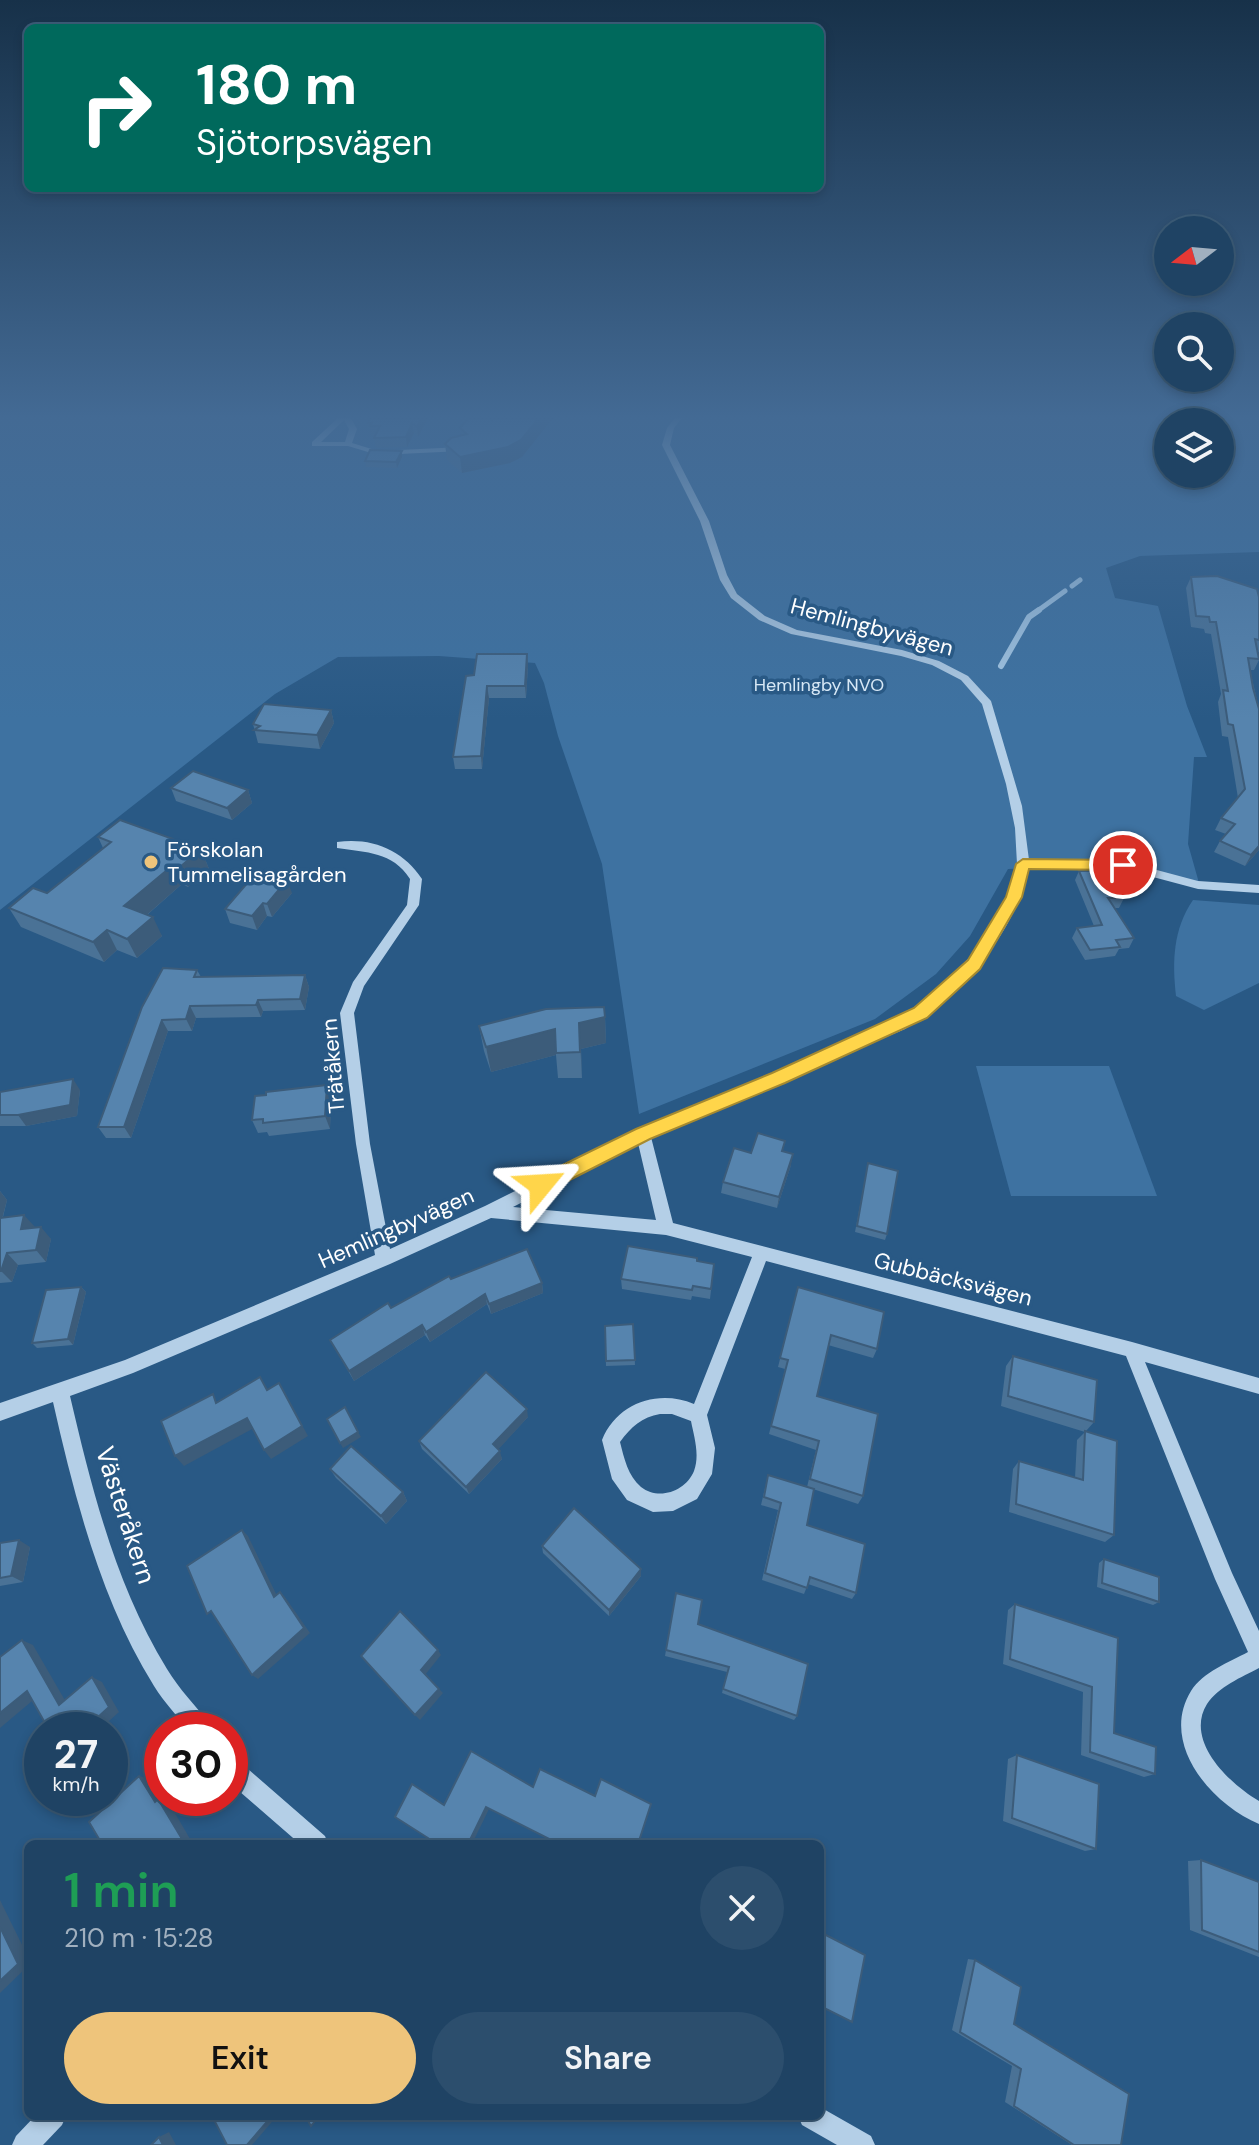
<!DOCTYPE html>
<meta charset="utf-8">
<style>
:root{--surface:#1f4364;--page:#2c4e6d;--text:#f1f3f6;--muted:#a1b0bf;--line:#3c5c78;--accent:#eec47b}
body{margin:0;font-family:"DM Sans",sans-serif;background:var(--page);color:var(--text);height:100vh;display:flex;flex-direction:column;font-size:30px;white-space:nowrap}
*{box-sizing:border-box;margin:0}
p{font-size:26px;color:var(--muted)}
.icon{flex:none;width:44px;height:44px;fill:none;stroke:currentColor;stroke-width:2;stroke-linecap:round;stroke-linejoin:round}
.map{position:relative;flex:1;overflow:hidden}
.details{position:absolute;left:24px;top:1840px;width:800px;height:280px;display:flex;flex-direction:column;background:var(--surface);border-radius:12px;box-shadow:0 4px 12px #0003,0 0 0 2px var(--line)}
.details>*{flex:none}
.guide{position:absolute;left:24px;top:24px;width:800px;height:168px;border-radius:12px;box-shadow:0 4px 12px #0003,0 0 0 2px var(--line);background:#00695c;color:#fff;overflow:hidden}
.needle{width:52px;rotate:254deg}
.controls{position:absolute;left:1154px;top:216px;display:grid;gap:16px}
.controls a{display:grid;place-items:center;width:80px;height:80px;border-radius:50%;background:var(--surface);box-shadow:0 4px 12px #0003,0 0 0 2px var(--line);font-size:40px}
.speed{position:absolute;left:24px;top:1712px;display:flex;gap:16px;font-size:40px;font-weight:700;text-align:center}
.speed>*{display:grid;place-content:center;width:104px;height:104px;border-radius:50%;background:var(--surface);box-shadow:0 4px 12px #0003,0 0 0 2px var(--line);line-height:1}
.speed small{font-size:20px;font-weight:400}
.speed .limit{border:12px solid #d22;background:#fff;color:#111}
.pin{position:absolute;display:grid;place-items:center;width:68px;height:68px;color:#fff;margin:-34px;border:4px solid #fff;border-radius:50%;box-shadow:0 2px 8px #0007}
.me{position:absolute;width:88px;margin:-44px;rotate:63deg;stroke-linejoin:round;filter:drop-shadow(0 0 6px #0008)}
.turn{display:flex;align-items:center;gap:28px;height:168px;padding:0 40px;font-size:36px}
.turn .icon{width:104px;height:104px;stroke-width:2.5}
.turn b{display:block;font-size:56px;line-height:68px}
.round{display:grid;place-items:center;flex:none;width:84px;height:84px;border-radius:42px;background:var(--page)}
.summary{display:flex;align-items:center;justify-content:space-between;height:136px;padding:0 40px}
h1{font-size:48px;font-weight:600;line-height:60px;color:#1e9e55}
.button{display:flex;gap:16px;margin-top:auto;padding:16px 40px}
.button a{flex:1;height:92px;border-radius:48px;background:var(--accent);color:#111;font-size:32px;font-weight:600;line-height:92px;text-align:center}
.button a+a{background:var(--page);color:var(--text)}
.map>svg:first-child{display:block}
</style>
<div class="map">
<svg width="1259" height="2145" viewBox="0 0 1259 2145">
<rect width="100%" height="100%" fill="#295985"/>
<g fill="#3e72a1" fill-rule="evenodd">
<path d="M 0,418 L 1259,418 L 1259,552 L 1140,556 L 1106,568 L 1115,598 L 1158,606 L 1187,706 L 1207,757 L 1194,757 L 1188,844 L 1199,883 L 1085,866 L 1008,869 L 970,936 L 936,974 L 875,1019 L 639,1114 L 602,864 L 558,736 L 544,683 L 535,663 L 439,656 L 338,657 L 275,694 L 0,910 ZM 1168,422 L 1220,422 L 1220,474 L 1168,474 Z"/>
<path d="M 1193,900 L 1259,905 L 1259,983 L 1204,1010 L 1176,996 C 1172,962 1173,929 1193,900 Z"/>
<polygon points="976,1066 1109,1066 1157,1196 1011,1196"/>
</g>
<g fill="none" stroke-linecap="round" stroke-linejoin="round">
<g stroke="#a9cbe7" stroke-width="5">
<polyline points="1072,586 1080,580"/>
<polyline points="1036,612 1065,591"/>
</g>
<polyline stroke="#a9cbe7" stroke-width="6" points="1001,666 1029,617 1039,610"/>
<g fill="#b4cfe7" fill-rule="evenodd">
<path d="M 338,418 L 351,418 L 357,429 L 352,443 L 378,451 L 462,447 L 466,449 L 462,451 L 378,455 L 348,446 L 312,446 L 312,442 ZM 344,420 L 349,429 L 345,442 L 321,442 Z"/>
<path d="M 675,418 L 682,418 L 674,428 L 670,445 L 709,521 L 727,575 L 737,594 L 765,616 L 797,630 L 902,650 L 939,661 L 968,676 L 991,701 L 1022,806 L 1029,860 L 1123,861 L 1198,881 L 1259,885 L 1259,893 L 1198,889 L 1123,869 L 1028,868 C 1014,937 962,991 905,1029 L 651,1137 L 673,1223 L 1132,1342 L 1259,1378 L 1259,1394 L 1145,1362 L 1232,1573 L 1259,1631 L 1259,1668 C 1242,1677 1218,1687 1207,1704 C 1184,1741 1230,1784 1259,1801 L 1259,1824 C 1211,1804 1159,1743 1191,1691 C 1203,1672 1229,1662 1248,1652 L 1215,1579 L 1126,1356 L 766,1261 L 707,1415 L 715,1448 L 712,1474 L 697,1499 L 673,1511 L 653,1512 L 627,1500 L 612,1479 L 602,1440 C 617,1403 658,1389 694,1404 L 752,1257 L 666,1235 L 491,1218 L 390,1264 L 133,1373 L 70,1396 C 92,1490 116,1586 167,1669 C 179,1689 195,1705 209,1723 L 213,1730 L 189,1730 C 177,1716 164,1702 154,1686 C 101,1601 75,1499 53,1402 L 0,1421 L 0,1403 L 125,1360 L 375,1255 L 356,1144 L 340,1013 L 353,982 L 407,905 L 410,879 C 392,851 367,853 337,848 L 337,842 C 372,837 403,850 422,879 L 419,905 L 364,986 L 354,1013 L 370,1144 L 390,1249 L 485,1206 L 638,1130 L 895,1021 L 935,992 L 974,953 L 1002,911 L 1012,887 L 1017,864 L 1015,828 L 1006,784 L 982,704 L 961,680 L 932,665 L 901,656 L 791,634 L 759,620 L 731,598 L 720,580 L 700,521 L 662,445 L 667,428 ZM 638,1143 L 656,1220 L 513,1207 ZM 660,1414 L 672,1414 L 691,1421 C 694,1437 700,1454 694,1471 C 686,1491 659,1501 641,1487 C 628,1476 624,1458 620,1442 C 631,1427 642,1417 660,1414 Z"/>
<polygon points="230,1753 238,1756 248,1769 325,1836 328,1844 300,1844 232,1785 230,1782"/>
<polygon points="820,2107 871,2136 875,2145 837,2145 802,2125 798,2116 820,2116"/>
<polygon points="35,2116 66,2116 62,2125 43,2145 12,2145 16,2136"/>
</g>
</g>
<g fill="#4a7296">
<polygon points="370,418 428,418 418,437 414,433 407,447 378,448 376,447 374,438 375,436 371,435 370,432 368,423"/>
<polygon points="494,418 553,418 522,457 510,463 462,473 447,460 445,444 461,435 460,428 492,420"/>
<polygon points="402,451 402,457 397,468 366,467 365,461"/>
<polygon points="1191,577 1259,597 1259,652 1258,652 1259,660 1254,670 1250,670 1259,709 1259,850 1245,866 1214,852 1220,841 1226,834 1215,830 1221,818 1238,798 1228,737 1222,736 1218,702 1221,694 1211,634 1205,633 1204,629 1191,627 1186,588"/>
<polygon points="527,654 528,665 526,698 489,698 482,769 455,769 453,757 474,675"/>
<polygon points="331,710 334,723 320,749 258,743 253,724"/>
<polygon points="171,788 248,790 252,803 232,820 176,801"/>
<polygon points="98,837 201,849 209,869 188,887 182,884 147,915 162,936 137,958 117,950 104,962 21,927 9,908 47,893 103,848"/>
<polygon points="1079,871 1124,898 1119,908 1114,908 1134,938 1129,948 1119,949 1115,956 1085,960 1072,938 1077,928 1094,926 1075,880"/>
<polygon points="292,893 272,917 267,916 257,930 230,923 225,909"/>
<polygon points="197,970 201,977 305,975 309,987 305,1010 263,1011 261,1017 196,1018 192,1031 168,1031 131,1138 106,1138 98,1127 142,1007"/>
<polygon points="605,1017 606,1043 581,1049 582,1078 558,1078 556,1055 491,1072 484,1051 479,1026"/>
<polygon points="327,1085 331,1098 330,1129 269,1136 267,1132 258,1133 252,1120 266,1095"/>
<polygon points="80,1090 77,1116 26,1126 0,1126 0,1092"/>
<polygon points="783,1151 791,1165 777,1208 721,1193 723,1182 751,1153"/>
<polygon points="868,1163 887,1234 885,1240 855,1232"/>
<polygon points="0,1191 7,1200 3,1217 34,1228 51,1239 46,1262 18,1265 12,1282 0,1283"/>
<polygon points="697,1261 714,1264 710,1299 692,1296 691,1300 622,1289 621,1279"/>
<polygon points="451,1279 542,1283 543,1293 491,1314 487,1304 430,1342 425,1335 354,1381 330,1340"/>
<polygon points="81,1287 86,1292 73,1345 37,1348 32,1343"/>
<polygon points="798,1287 877,1349 873,1358 828,1345 817,1396 863,1496 858,1504 807,1487 816,1450 769,1434 785,1369 778,1367"/>
<polygon points="633,1324 635,1365 606,1366 605,1326"/>
<polygon points="1013,1356 1094,1422 1086,1431 1114,1535 1105,1542 1009,1512 1013,1469 1019,1461 1075,1478 1077,1440 1085,1432 1001,1406 1006,1366"/>
<polygon points="528,1417 498,1449 502,1459 469,1494 422,1449 419,1441"/>
<polygon points="330,1469 403,1492 407,1501 386,1524 336,1478"/>
<polygon points="768,1475 856,1593 852,1599 808,1584 804,1594 762,1580 778,1510 761,1505"/>
<polygon points="0,1543 30,1547 23,1582 0,1586"/>
<polygon points="542,1546 641,1576 609,1616 543,1553"/>
<polygon points="1104,1559 1159,1602 1153,1605 1097,1587 1099,1563"/>
<polygon points="1015,1604 1118,1638 1114,1733 1155,1774 1144,1777 1081,1755 1083,1692 1003,1664 1008,1610"/>
<polygon points="698,1624 797,1716 794,1720 722,1693 727,1672 665,1656 666,1650"/>
<polygon points="1017,1755 1096,1849 1085,1851 1003,1821 1008,1759"/>
<polygon points="1201,1860 1259,1882 1259,1957 1190,1930 1188,1861"/>
<polygon points="968,1959 975,1960 1014,2024 1121,2145 1072,2145 1005,2102 1012,2066 952,2030"/>
</g>
<g fill="#3c5c7a">
<polygon points="422,418 428,418 418,437 417,427"/>
<polygon points="539,418 553,418 522,457 510,463 462,473 460,457"/>
<polygon points="412,423 414,433 407,447 406,437"/>
<polygon points="402,451 402,457 397,468 396,462"/>
<polygon points="527,654 528,665 526,698 525,686"/>
<polygon points="487,686 489,698 482,769 481,756"/>
<polygon points="331,710 334,723 320,749 317,735"/>
<polygon points="248,790 252,803 232,820 227,808"/>
<polygon points="1259,846 1259,850 1245,866 1251,855"/>
<polygon points="201,849 209,869 188,887 180,867"/>
<polygon points="173,865 182,884 134,926 124,906"/>
<polygon points="287,880 292,893 272,917 267,904"/>
<polygon points="263,903 267,916 257,930 252,916"/>
<polygon points="153,917 162,936 137,958 127,939"/>
<polygon points="107,930 117,950 104,962 93,942"/>
<polygon points="305,975 309,987 305,1010 300,999"/>
<polygon points="258,1000 263,1011 261,1017 256,1005"/>
<polygon points="190,1006 196,1018 192,1031 186,1019"/>
<polygon points="605,1017 606,1043 581,1049 582,1078 579,1023"/>
<polygon points="162,1020 168,1031 131,1138 124,1127"/>
<polygon points="555,1029 556,1055 491,1072 486,1047"/>
<polygon points="73,1079 80,1090 77,1116 26,1126 18,1115"/>
<polygon points="327,1085 331,1098 330,1129 325,1116"/>
<polygon points="793,1154 791,1165 777,1208 779,1197"/>
<polygon points="0,1191 7,1200 0,1227"/>
<polygon points="24,1215 35,1227 21,1229"/>
<polygon points="41,1227 51,1239 46,1262 36,1250"/>
<polygon points="7,1253 18,1265 12,1282 1,1271"/>
<polygon points="542,1283 543,1293 491,1314 489,1304"/>
<polygon points="81,1287 86,1292 73,1345 68,1339"/>
<polygon points="485,1294 487,1304 430,1342 426,1332"/>
<polygon points="422,1325 425,1335 354,1381 349,1371"/>
<polygon points="279,1383 308,1436 271,1459 264,1450"/>
<polygon points="527,1409 528,1417 496,1452 493,1444"/>
<polygon points="247,1418 254,1428 184,1466 175,1456"/>
<polygon points="358,1432 361,1437 343,1448 340,1443"/>
<polygon points="500,1451 502,1459 469,1494 466,1487"/>
<polygon points="403,1492 407,1501 386,1524 381,1516"/>
<polygon points="242,1530 248,1536 280,1602 274,1597"/>
<polygon points="19,1540 30,1547 23,1582 11,1576"/>
<polygon points="641,1569 641,1576 609,1616 609,1610"/>
<polygon points="280,1592 285,1597 310,1633 258,1679 252,1675"/>
<polygon points="22,1640 33,1645 70,1709 59,1705"/>
<polygon points="438,1650 441,1655 425,1675 421,1670"/>
<polygon points="92,1677 102,1682 119,1712 99,1730 84,1730"/>
<polygon points="439,1689 443,1693 420,1720 415,1715"/>
<polygon points="27,1691 38,1696 0,1728 0,1713"/>
<polygon points="139,1776 150,1779 162,1800 168,1801 193,1844 185,1844 155,1802"/>
<polygon points="486,1807 489,1809 472,1844 468,1844"/>
<polygon points="0,1900 28,1957 28,1966 0,1993"/>
<polygon points="272,2116 277,2116 252,2145 247,2145"/>
<polygon points="169,2132 176,2145 163,2145 159,2137"/>
</g>
<g fill="#5684ae" stroke="#3c5c7a" stroke-width="2">
<polygon points="370,418 422,418 417,427 412,423 406,437 377,438 374,438 380,426 370,426 372,423 368,423"/>
<polygon points="469,418 491,418 492,420 494,418 539,418 521,440 508,447 460,457 445,444 451,438 467,434 460,428"/>
<polygon points="370,450 402,451 396,462 365,461"/>
<polygon points="1217,576 1257,589 1259,597 1259,640 1255,639 1259,659 1248,658 1253,688 1259,709 1259,846 1251,855 1220,841 1235,824 1221,818 1245,789 1233,725 1228,724 1223,690 1228,691 1216,622 1210,622 1209,617 1196,616 1191,577"/>
<polygon points="477,654 527,654 525,686 487,686 481,756 453,757 466,676 474,675"/>
<polygon points="264,704 331,710 317,735 254,730 260,726 253,724"/>
<polygon points="193,771 248,790 227,808 171,788"/>
<polygon points="120,820 201,849 180,867 173,865 124,906 153,917 127,939 107,930 93,942 9,908 33,888 47,893 111,842 98,837"/>
<polygon points="1111,870 1124,898 1108,898 1134,938 1116,940 1120,947 1090,950 1077,928 1102,925 1079,871"/>
<polygon points="256,873 287,880 267,904 263,903 252,916 225,909"/>
<polygon points="163,968 197,970 194,977 305,975 300,999 258,1000 256,1005 190,1006 186,1019 162,1020 124,1127 98,1127 142,1007"/>
<polygon points="604,1007 605,1017 579,1023 580,1052 556,1053 555,1029 486,1047 479,1026 546,1009"/>
<polygon points="73,1079 70,1105 18,1115 0,1115 0,1092"/>
<polygon points="327,1085 325,1116 263,1123 263,1119 252,1120 255,1096 266,1095 266,1092"/>
<polygon points="758,1133 785,1141 782,1151 793,1154 779,1197 723,1182 734,1148 751,1153"/>
<polygon points="868,1163 898,1171 887,1234 857,1226"/>
<polygon points="24,1215 21,1229 41,1227 36,1250 7,1253 1,1271 0,1271 0,1218"/>
<polygon points="628,1246 697,1258 697,1261 714,1264 711,1289 693,1286 692,1290 621,1279"/>
<polygon points="527,1249 542,1283 489,1304 485,1294 426,1332 422,1325 349,1371 330,1340 388,1303 391,1308 449,1276 451,1279"/>
<polygon points="81,1287 68,1339 32,1343 46,1290"/>
<polygon points="798,1287 884,1312 877,1349 831,1335 817,1396 878,1414 863,1496 810,1479 819,1441 771,1426 788,1360 780,1358"/>
<polygon points="633,1324 635,1360 606,1361 605,1326"/>
<polygon points="1013,1356 1097,1380 1094,1422 1008,1396"/>
<polygon points="486,1372 527,1409 493,1444 500,1451 466,1487 419,1441"/>
<polygon points="260,1377 267,1390 279,1383 302,1426 264,1450 247,1418 175,1456 161,1421 213,1394 216,1403"/>
<polygon points="345,1407 358,1432 340,1443 327,1419"/>
<polygon points="1085,1431 1117,1441 1114,1535 1016,1504 1019,1461 1083,1480"/>
<polygon points="351,1446 403,1492 381,1516 330,1469"/>
<polygon points="768,1475 814,1489 807,1525 865,1544 856,1593 810,1577 807,1588 765,1573 781,1503 764,1497"/>
<polygon points="574,1508 641,1569 609,1610 542,1546"/>
<polygon points="242,1530 274,1597 280,1592 304,1628 252,1675 211,1611 207,1614 187,1566"/>
<polygon points="19,1540 11,1576 0,1578 0,1543"/>
<polygon points="1104,1559 1159,1577 1159,1602 1102,1583"/>
<polygon points="676,1593 702,1600 698,1624 808,1664 797,1716 723,1689 729,1667 666,1650"/>
<polygon points="1015,1604 1118,1638 1114,1733 1156,1747 1155,1774 1090,1752 1092,1687 1010,1659"/>
<polygon points="400,1611 438,1650 421,1670 439,1689 415,1715 361,1656"/>
<polygon points="22,1640 59,1705 92,1677 109,1707 84,1730 49,1730 27,1691 0,1713 0,1657"/>
<polygon points="471,1751 533,1787 540,1769 595,1796 601,1779 651,1804 638,1844 559,1844 486,1807 468,1844 425,1844 428,1838 395,1817 412,1784 444,1805"/>
<polygon points="1017,1755 1099,1784 1096,1849 1012,1818"/>
<polygon points="139,1776 155,1802 158,1799 185,1844 102,1844 89,1822"/>
<polygon points="1201,1860 1259,1882 1259,1952 1202,1930"/>
<polygon points="0,1927 18,1964 0,1981"/>
<polygon points="820,1932 865,1955 852,2022 820,2006"/>
<polygon points="975,1960 1021,1987 1014,2024 1129,2094 1121,2145 1074,2145 1014,2106 1021,2069 960,2032"/>
<polygon points="212,2116 272,2116 247,2145 227,2145"/>
<polygon points="305,2116 319,2116 311,2126"/>
<polygon points="159,2137 163,2145 151,2145"/>
</g>
<linearGradient id="sky" x2="0" y2="1"><stop stop-color="#173149"/><stop offset="0.58" stop-color="#436a94"/><stop offset="1" stop-color="#436a94" stop-opacity="0"/></linearGradient>
<rect width="1259" height="719" fill="url(#sky)"/>
<polygon fill="#ffd54a" stroke="#a68a30" stroke-width="2" points="1023,859 1123,860 1130,865 1123,870 1029,869 1022,897 980,969 927,1018 785,1083 650,1139 548,1191 541,1194 534,1191 531,1185 534,1179 636,1129 772,1073 914,1008 968,960 1006,897 1016,864"/>
<circle fill="#eec47b" stroke="#295985" stroke-width="3" cx="151" cy="862" r="8"/>
<g text-anchor="middle" dominant-baseline="central" stroke-width="7" stroke-linejoin="round" paint-order="stroke">
<g font-size="18" fill="#d7e8f6" stroke="#295985">
<text x="819" y="685">Hemlingby NVO</text>
</g>
<g font-size="22" fill="#fff" stroke="#295985">
<text transform="translate(872 627) rotate(15)">Hemlingbyvägen</text>
<text transform="translate(333 1066) rotate(-95)">Trätåkern</text>
<text transform="translate(396 1228) rotate(-24)">Hemlingbyvägen</text>
<text transform="translate(953 1279) rotate(14)">Gubbäcksvägen</text>
</g>
<g font-size="22" fill="#fff" stroke="#295985" text-anchor="start">
<text x="167" y="849">Förskolan<tspan x="167" dy="25">Tummelisagården</tspan></text>
</g>
<g font-size="26" fill="#fff" stroke="#295985">
<text transform="translate(126 1515) rotate(72)">Västeråkern</text>
</g>
</g>
</svg>
<div class="controls">
<a><svg class="needle" viewBox="-14 -14 28 28"><path d="M0-13l5 13h-10z" fill="#e53935"/><path d="M0 13l5-13h-10z" fill="#a1b0bf"/></svg></a>
<a><svg class="icon" aria-label="search" viewBox="0 0 24 24"><circle cx="10" cy="10" r="6"/><path d="M15 15l6 6"/></svg></a>
<a><svg class="icon" aria-label="layers" viewBox="0 0 24 24"><path d="M12 4l9 5-9 5-9-5zM3 14l9 5 9-5"/></svg></a>
</div>
<div class="speed"><div>27<small>km/h</small></div><div class="limit">30</div></div>
<div class="pin" style="left:1123px;top:865px;background:#d93025"><svg class="icon" aria-label="arrive" viewBox="0 0 24 24"><path d="M6 21V4h12l-3 4 3 4H6"/></svg></div>
<svg class="me" style="left:541px;top:1185px" viewBox="-20 -20 40 40"><path d="M0-17L14 15 0 8-14 15z" fill="#ffd54a" stroke="#fff" stroke-width="4"/></svg>
<div class="guide">
<div class="turn"><svg class="icon" aria-label="right" viewBox="0 0 24 24"><path d="M7 20v-9h11M14 6l5 5-5 5"/></svg><div><b>180 m</b>Sjötorpsvägen</div></div>
</div>
<section class="details">
<div class="summary"><div><h1>1 min</h1><p>210 m · 15:28</p></div><a class="round"><svg class="icon" aria-label="close" viewBox="0 0 24 24"><path d="M6 6l12 12M18 6L6 18"/></svg></a></div>
<div class="button"><a>Exit</a><a>Share</a></div>
</section>
</div>
